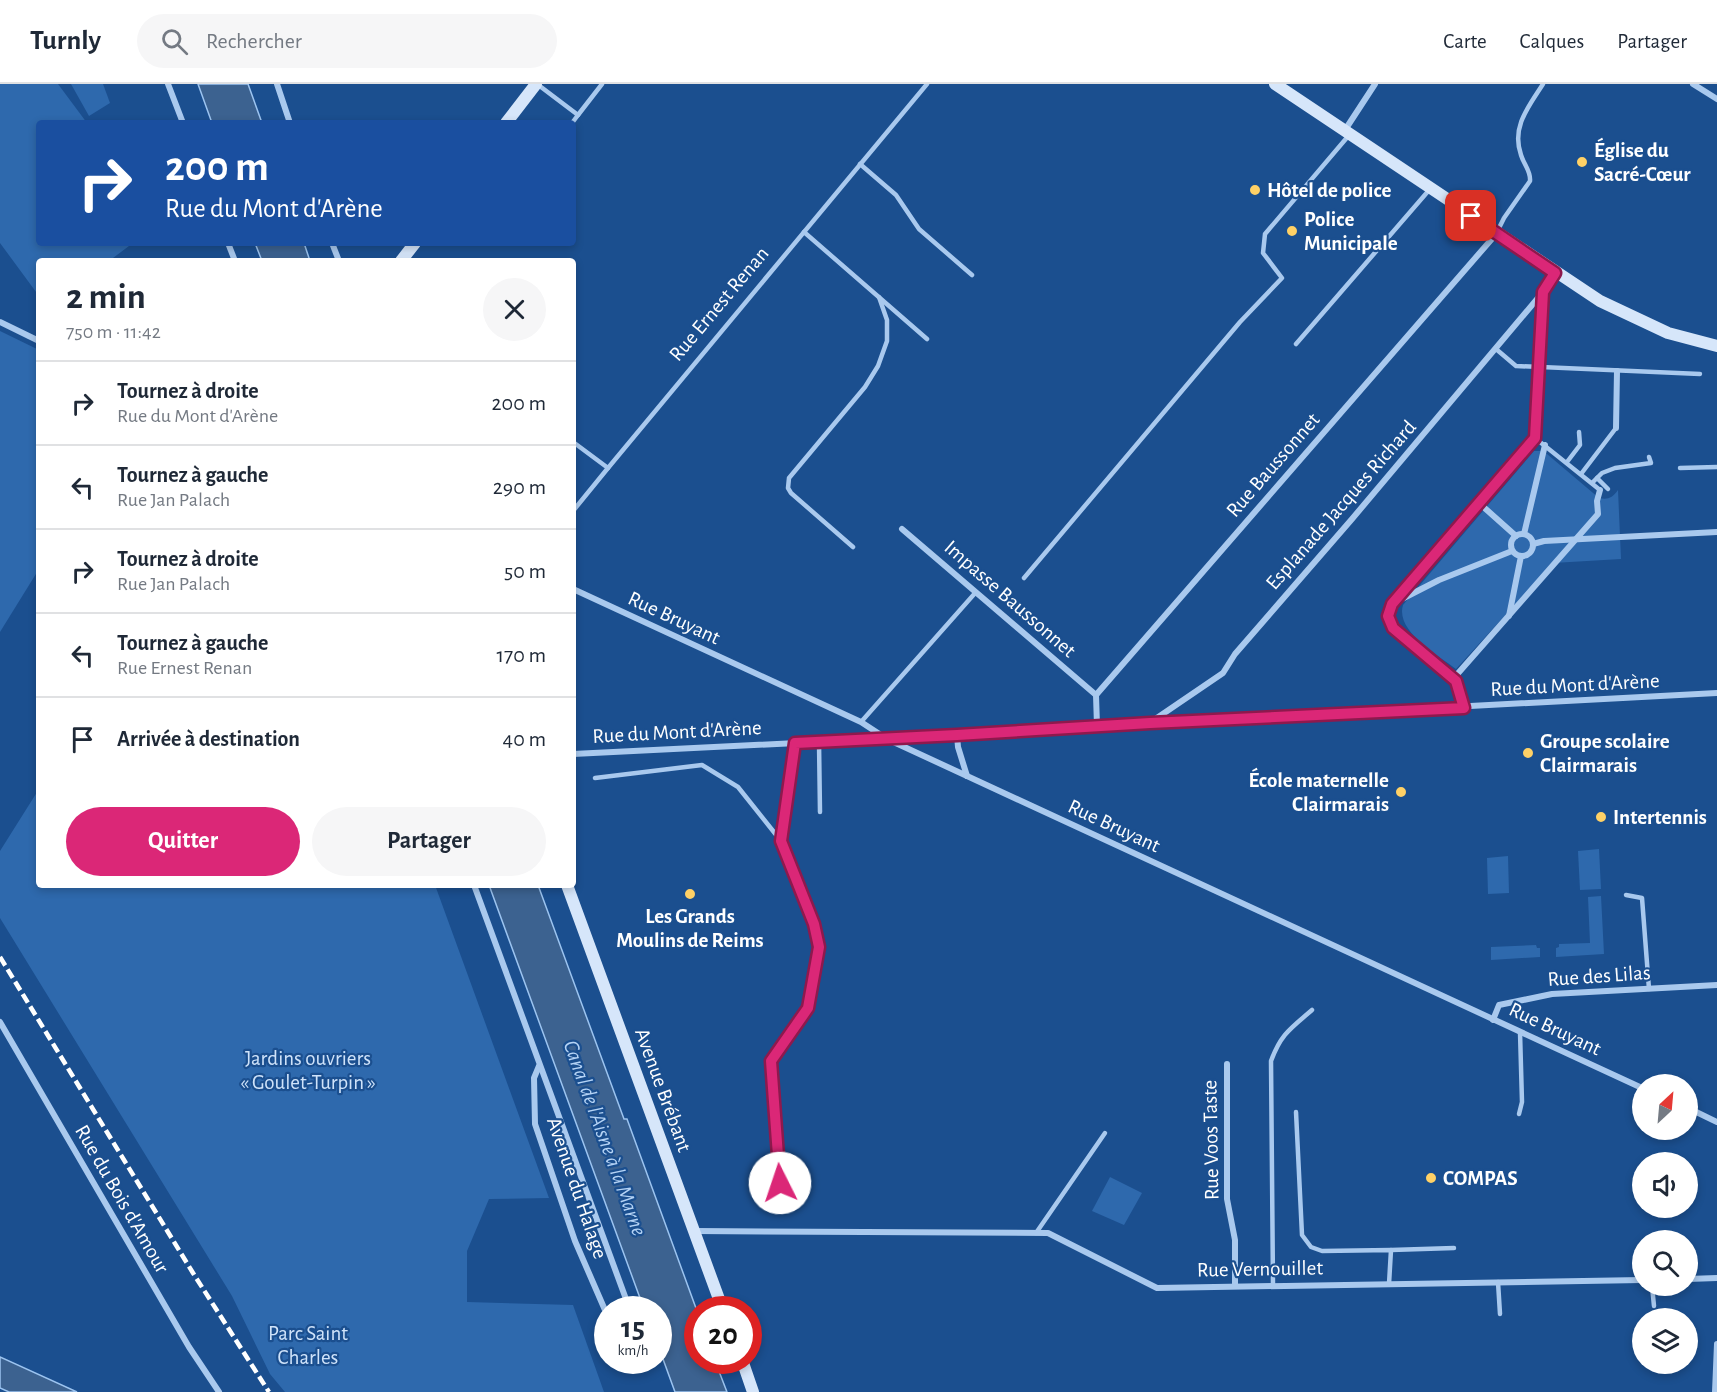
<!DOCTYPE html>
<html lang="fr">
<meta charset="utf-8">
<style>
:root{--surface:#fff;--page:#f6f6f7;--text:#1f2937;--muted:#747a83;--line:#e0e1e3;--accent:#db2777}
body{margin:0;font-family:"Alegreya Sans",sans-serif;background:var(--page);color:var(--text);height:100vh;display:flex;flex-direction:column;font-size:22px;white-space:nowrap}
*{box-sizing:border-box;margin:0}
p{font-size:20px;color:var(--muted)}
.icon{flex:none;width:33px;height:33px;fill:none;stroke:currentColor;stroke-width:2;stroke-linecap:round;stroke-linejoin:round}
.map{position:relative;flex:1;overflow:hidden}
.side{position:absolute;left:36px;top:174px;width:540px;height:630px;display:flex;flex-direction:column;background:var(--surface);border-radius:6px;box-shadow:0 3px 9px #0003}
.side>*{flex:none}
.hud{position:absolute;left:36px;top:36px;width:540px;height:126px;border-radius:6px;box-shadow:0 3px 9px #0003;background:#1a4fa0;color:#fff;overflow:hidden}
.needle{width:39px;rotate:26deg}
.fabs{position:absolute;left:1632px;top:990px;display:grid;gap:12px}
.fabs a{display:grid;place-items:center;width:66px;height:66px;border-radius:50%;background:var(--surface);box-shadow:0 3px 9px #0003;font-size:30px}
.speed{position:absolute;left:594px;top:1212px;display:flex;gap:12px;font-size:30px;font-weight:700;text-align:center}
.speed>*{display:grid;place-content:center;width:78px;height:78px;border-radius:50%;background:var(--surface);box-shadow:0 3px 9px #0003;line-height:1}
.speed small{font-size:15px;font-weight:400}
.speed .limit{border:9px solid #d22;background:#fff;color:#111}
.pin{position:absolute;display:grid;place-items:center;width:51px;height:51px;color:#fff;margin:-26px;border-radius:12px;box-shadow:0 3px 9px #0006}
.me{position:absolute;width:66px;margin:-33px;rotate:356deg;stroke-linejoin:round;filter:drop-shadow(0 0 4px #0008)}
.turn{display:flex;align-items:center;gap:21px;height:126px;padding:0 30px;font-size:27px}
.turn .icon{width:78px;height:78px;stroke-width:2.5}
.turn b{display:block;font-size:42px;line-height:51px}
.round{display:grid;place-items:center;flex:none;width:63px;height:63px;border-radius:32px;background:var(--page)}
.head{display:flex;align-items:center;justify-content:space-between;height:102px;padding:0 30px}
h1{font-size:36px;font-weight:700;line-height:45px}
.action{display:flex;gap:12px;margin-top:auto;padding:12px 30px}
.action a{flex:1;height:69px;border-radius:36px;background:var(--accent);color:#fff;font-size:24px;font-weight:700;line-height:69px;text-align:center}
.action a+a{background:var(--page);color:var(--text)}
ul{padding:0;list-style:none}
li{display:flex;align-items:center;gap:18px;height:84px;padding:0 30px;border-top:2px solid var(--line)}
li div{flex:1}
li b{display:block;font-size:22px}
li em{font-style:normal}
header{display:flex;align-items:center;gap:36px;box-sizing:border-box;height:84px;padding:0 30px;background:var(--surface);border-bottom:2px solid var(--line)}
header strong{font-size:28px}
nav{display:flex;gap:33px;margin-inline-start:auto;font-size:21px}
.search{width:420px;height:54px;background:var(--page);display:flex;align-items:center;gap:15px;box-sizing:border-box;padding:0 21px;border-radius:33px;color:var(--muted);font-size:22px}
.map>svg:first-child{display:block}
</style>
<header>
<strong>Turnly</strong>
<div class="search"><svg class="icon" aria-label="search" viewBox="0 0 24 24"><circle cx="10" cy="10" r="6"/><path d="M15 15l6 6"/></svg>Rechercher</div>
<nav><a>Carte</a><a>Calques</a><a>Partager</a></nav>
</header>
<div class="map">
<svg width="1717" height="1308" viewBox="0 0 1717 1308">
<rect width="100%" height="100%" fill="#1b4f8f"/>
<g fill="#2e69ad">
<polygon points="0,0 58,0 87,39 39,39 39,159 133,159 109,177 39,177 39,212 0,159"/>
<polygon points="71,0 103,0 110,19 89,32"/>
<polygon points="0,247 39,266 39,485 0,548"/>
<path d="M 1534,367 L 1541,367 L 1547,370 L 1599,414 C 1608,416 1612,414 1618,406 L 1621,475 L 1553,479 L 1456,585 C 1438,571 1395,547 1403,521 Z"/>
<polygon points="39,705 39,801 435,801 549,1114 489,1115 467,1167 467,1218 573,1221 604,1308 285,1308 270,1290 232,1212 0,834 0,767"/>
<polygon points="1599,765 1601,805 1580,806 1578,767"/>
<polygon points="1508,772 1509,809 1488,810 1487,774"/>
<polygon points="1601,812 1604,870 1556,873 1556,864 1559,863 1559,860 1590,859 1588,813"/>
<polygon points="1536,861 1537,864 1540,864 1540,873 1491,876 1491,863"/>
<polygon points="1110,1093 1142,1109 1124,1141 1092,1127"/>
</g>
<g fill="#3c6290" stroke="#9cc4f0" stroke-width="1.5">
<polygon points="198,0 248,0 262,39 212,39"/>
<polygon points="255,159 304,159 310,177 262,177"/>
<polygon points="489,801 538,801 624,1035 627,1035 697,1227 698,1276 715,1277 727,1308 675,1308 659,1264 658,1226 644,1225"/>
<polygon points="0,1273 77,1308 9,1308 0,1304"/>
</g>
<g fill="none" stroke-linecap="round" stroke-linejoin="round">
<g stroke="#a9c9ee" stroke-width="4.5">
<polyline points="537,0 578,31 572,39"/>
<polyline points="578,31 602,0"/>
<polyline points="860,80 896,111 919,145 972,191"/>
<path d="M 1498,146 L 1504,134 L 1530,97 C 1531,87 1524,81 1521,71 C 1511,43 1529,22 1543,0"/>
<polyline points="804,148 927,255"/>
<polyline points="1296,260 1430,105"/>
<polyline points="1496,265 1516,282 1700,290"/>
<polyline points="1535,354 1600,406"/>
<polyline points="573,358 608,384 573,427"/>
<polyline points="1567,378 1580,361 1579,348"/>
<polyline points="608,384 927,0"/>
<polyline points="1680,384 1717,383"/>
<polyline points="1581,390 1616,344"/>
<polyline points="1597,394 1608,405"/>
<polyline points="1592,399 1602,389 1615,384 1651,379 1649,373"/>
<polyline points="853,463 791,409 788,404 789,394 865,303 878,282 887,257 887,236 879,213"/>
<polyline points="1024,494 1240,238 1282,194 1263,169 1265,150 1350,50"/>
<polyline points="861,638 976,508"/>
<polyline points="819,658 820,728"/>
<polyline points="595,694 702,681 738,703 781,757"/>
<polyline points="1626,811 1642,814 1649,905"/>
<polyline points="1296,1028 1302,1151 1311,1163 1322,1167 1391,1166 1389,1200"/>
<polyline points="1519,1030 1522,1018 1520,948"/>
<polyline points="780,1099 771,977 808,924 819,863 814,840 781,757 795,659"/>
<polyline points="1036,1149 1105,1049"/>
<polyline points="1391,1166 1454,1164"/>
<polyline points="1498,1198 1500,1230"/>
<path d="M 1273,1201 L 1271,977 C 1281,950 1290,945 1312,926"/>
<polyline points="1652,1202 1654,1222"/>
</g>
<g stroke="#a9c9ee" stroke-width="6">
<polyline points="168,0 183,39"/>
<polyline points="277,0 290,39"/>
<polyline points="1693,0 1717,15"/>
<polyline points="1345,46 1375,0"/>
<polyline points="228,159 235,177"/>
<polyline points="332,159 339,177"/>
<polyline points="0,238 39,257"/>
<polyline points="1616,344 1617,287"/>
<polyline points="1479,419 1516,452"/>
<polyline points="902,445 1096,611"/>
<circle cx="1522" cy="461" r="11"/>
<polyline points="1524,450 1545,361"/>
<polyline points="1533,460 1544,457 1717,448"/>
<polyline points="573,505 861,638 887,655 967,692 1642,1004"/>
<polyline points="1396,518 1439,496 1512,467"/>
<polyline points="1509,532 1521,472"/>
<polyline points="1453,595 1598,430 1597,417 1600,406"/>
<polyline points="1464,624 1456,597 1393,544 1388,532 1392,520 1535,354 1543,208 1555,189"/>
<polyline points="1151,638 1223,589 1235,570 1352,435 1543,208"/>
<polyline points="1097,642 1096,611 1497,149"/>
<polyline points="957,651 958,663 967,692"/>
<polyline points="573,670 957,651 1150,639 1717,609"/>
<polyline points="474,801 630,1226"/>
<polyline points="1493,936 1499,921 1552,910 1717,901"/>
<polyline points="0,938 189,1263 219,1308"/>
<polyline points="1227,980 1227,1115 1235,1156 1235,1202"/>
<polyline points="539,982 534,994 535,1040 575,1157 608,1233"/>
<polyline points="1688,1024 1717,1038"/>
<polyline points="695,1147 1048,1149 1157,1204 1642,1196"/>
<polyline points="1688,1195 1717,1194"/>
<polyline points="1715,1308 1717,1260"/>
</g>
<g stroke="#d6e6fa" stroke-width="12">
<polyline points="1275,0 1600,217 1668,249 1717,262"/>
<polyline points="506,39 536,0"/>
<polyline points="401,177 415,159"/>
<polyline points="567,801 723,1226"/>
<polyline points="742,1276 753,1308"/>
</g>
<polyline stroke="#fff" stroke-width="4.5" stroke-dasharray="10 4.5" stroke-linecap="butt" points="0,873 193,1189 269,1308"/>
</g>
<g fill="none" stroke-linecap="round" stroke-linejoin="round">
<g stroke="#8e194d" stroke-width="15">
<polyline id="route" points="780,1099 771,977 808,924 819,863 814,840 781,757 795,659 957,651 1150,639 1464,624 1456,597 1393,544 1388,532 1392,520 1535,354 1543,208 1555,189 1471,132"/>
</g>
<use href="#route" stroke="#db2777" stroke-width="10"/>
</g>
<g fill="#ffd166" stroke="#1b4f8f" stroke-width="2">
<circle cx="1582" cy="78" r="6"/>
<circle cx="1255" cy="106" r="6"/>
<circle cx="1292" cy="147" r="6"/>
<circle cx="1528" cy="669" r="6"/>
<circle cx="1401" cy="708" r="6"/>
<circle cx="1601" cy="733" r="6"/>
<circle cx="690" cy="810" r="6"/>
<circle cx="1431" cy="1094" r="6"/>
</g>
<g text-anchor="middle" dominant-baseline="central" stroke-width="4.5" stroke-linejoin="round" paint-order="stroke">
<g font-size="21" font-weight="bold" fill="#fff" stroke="#1b4f8f" text-anchor="start">
<text x="1594" y="66">Église du<tspan x="1594" dy="24">Sacré-Cœur</tspan></text>
<text x="1267" y="106">Hôtel de police</text>
<text x="1304" y="135">Police<tspan x="1304" dy="24">Municipale</tspan></text>
<text x="1540" y="657">Groupe scolaire<tspan x="1540" dy="24">Clairmarais</tspan></text>
<text x="1389" y="696" text-anchor="end">École maternelle<tspan x="1389" dy="24">Clairmarais</tspan></text>
<text x="1613" y="733">Intertennis</text>
<text x="690" y="832" text-anchor="middle">Les Grands<tspan x="690" dy="24">Moulins de Reims</tspan></text>
<text x="1443" y="1094">COMPAS</text>
</g>
<g font-size="21" fill="#fff" stroke="#1b4f8f">
<text transform="translate(719 220) rotate(-50)">Rue Ernest Renan</text>
<text transform="translate(1273 381) rotate(-49)">Rue Baussonnet</text>
<text transform="translate(1341 421) rotate(-49)">Esplanade Jacques Richard</text>
<text transform="translate(1010 515) rotate(41)">Impasse Baussonnet</text>
<text transform="translate(674 534) rotate(25)">Rue Bruyant</text>
<text transform="translate(1575 601) rotate(-3)">Rue du Mont d'Arène</text>
<text transform="translate(677 648) rotate(-3)">Rue du Mont d'Arène</text>
<text transform="translate(1114 742) rotate(25)">Rue Bruyant</text>
<text transform="translate(1599 892) rotate(-4)">Rue des Lilas</text>
<text transform="translate(1555 945) rotate(25)">Rue Bruyant</text>
<text transform="translate(663 1006) rotate(70)">Avenue Brébant</text>
<text transform="translate(1211 1056) rotate(-91)">Rue Voos Taste</text>
<text transform="translate(577 1104) rotate(71)">Avenue du Halage</text>
<text transform="translate(122 1115) rotate(60)">Rue du Bois d'Amour</text>
<text transform="translate(1260 1185) rotate(-1)">Rue Vernouillet</text>
</g>
<g font-size="21" fill="#cfe3fa" stroke="#1b4f8f">
<text x="308" y="974">Jardins ouvriers<tspan x="308" dy="24">« Goulet-Turpin »</tspan></text>
<text x="308" y="1249">Parc Saint<tspan x="308" dy="24">Charles</tspan></text>
</g>
<g font-size="22" font-style="italic" fill="#b5d3f5" stroke="#1b4f8f">
<text transform="translate(605 1054) rotate(70)">Canal de l'Aisne à la Marne</text>
</g>
</g>
</svg>
<div class="fabs">
<a><svg class="needle" viewBox="-14 -14 28 28"><path d="M0-13l5 13h-10z" fill="#e53935"/><path d="M0 13l5-13h-10z" fill="#747a83"/></svg></a>
<a><svg class="icon" aria-label="sound" viewBox="0 0 24 24"><path d="M4 9h4l5-4v14l-5-4H4zM17 9q2 3 0 6"/></svg></a>
<a><svg class="icon" aria-label="search" viewBox="0 0 24 24"><circle cx="10" cy="10" r="6"/><path d="M15 15l6 6"/></svg></a>
<a><svg class="icon" aria-label="layers" viewBox="0 0 24 24"><path d="M12 4l9 5-9 5-9-5zM3 14l9 5 9-5"/></svg></a>
</div>
<div class="speed"><div>15<small>km/h</small></div><div class="limit">20</div></div>
<div class="pin" style="left:1471px;top:132px;background:#d93025"><svg class="icon" aria-label="arrive" viewBox="0 0 24 24"><path d="M6 21V4h12l-3 4 3 4H6"/></svg></div>
<svg class="me" style="left:780px;top:1099px" viewBox="-20 -20 40 40"><circle r="19" fill="#fff"/><path d="M0-13L10 11 0 6-10 11z" fill="#db2777"/></svg>
<div class="hud">
<div class="turn"><svg class="icon" aria-label="right" viewBox="0 0 24 24"><path d="M7 20v-9h11M14 6l5 5-5 5"/></svg><div><b>200 m</b>Rue du Mont d'Arène</div></div>
</div>
<section class="side">
<div class="head"><div><h1>2 min</h1><p>750 m · 11:42</p></div><a class="round"><svg class="icon" aria-label="close" viewBox="0 0 24 24"><path d="M6 6l12 12M18 6L6 18"/></svg></a></div>
<ul>
<li><svg class="icon" aria-label="right" viewBox="0 0 24 24"><path d="M7 20v-9h11M14 6l5 5-5 5"/></svg><div><b>Tournez à droite</b><p>Rue du Mont d'Arène</p></div><em>200 m</em></li>
<li><svg class="icon" aria-label="left" viewBox="0 0 24 24"><path d="M17 20v-9H6M10 6l-5 5 5 5"/></svg><div><b>Tournez à gauche</b><p>Rue Jan Palach</p></div><em>290 m</em></li>
<li><svg class="icon" aria-label="right" viewBox="0 0 24 24"><path d="M7 20v-9h11M14 6l5 5-5 5"/></svg><div><b>Tournez à droite</b><p>Rue Jan Palach</p></div><em>50 m</em></li>
<li><svg class="icon" aria-label="left" viewBox="0 0 24 24"><path d="M17 20v-9H6M10 6l-5 5 5 5"/></svg><div><b>Tournez à gauche</b><p>Rue Ernest Renan</p></div><em>170 m</em></li>
<li><svg class="icon" aria-label="arrive" viewBox="0 0 24 24"><path d="M6 21V4h12l-3 4 3 4H6"/></svg><div><b>Arrivée à destination</b></div><em>40 m</em></li>
</ul>
<div class="action"><a>Quitter</a><a>Partager</a></div>
</section>
</div>
